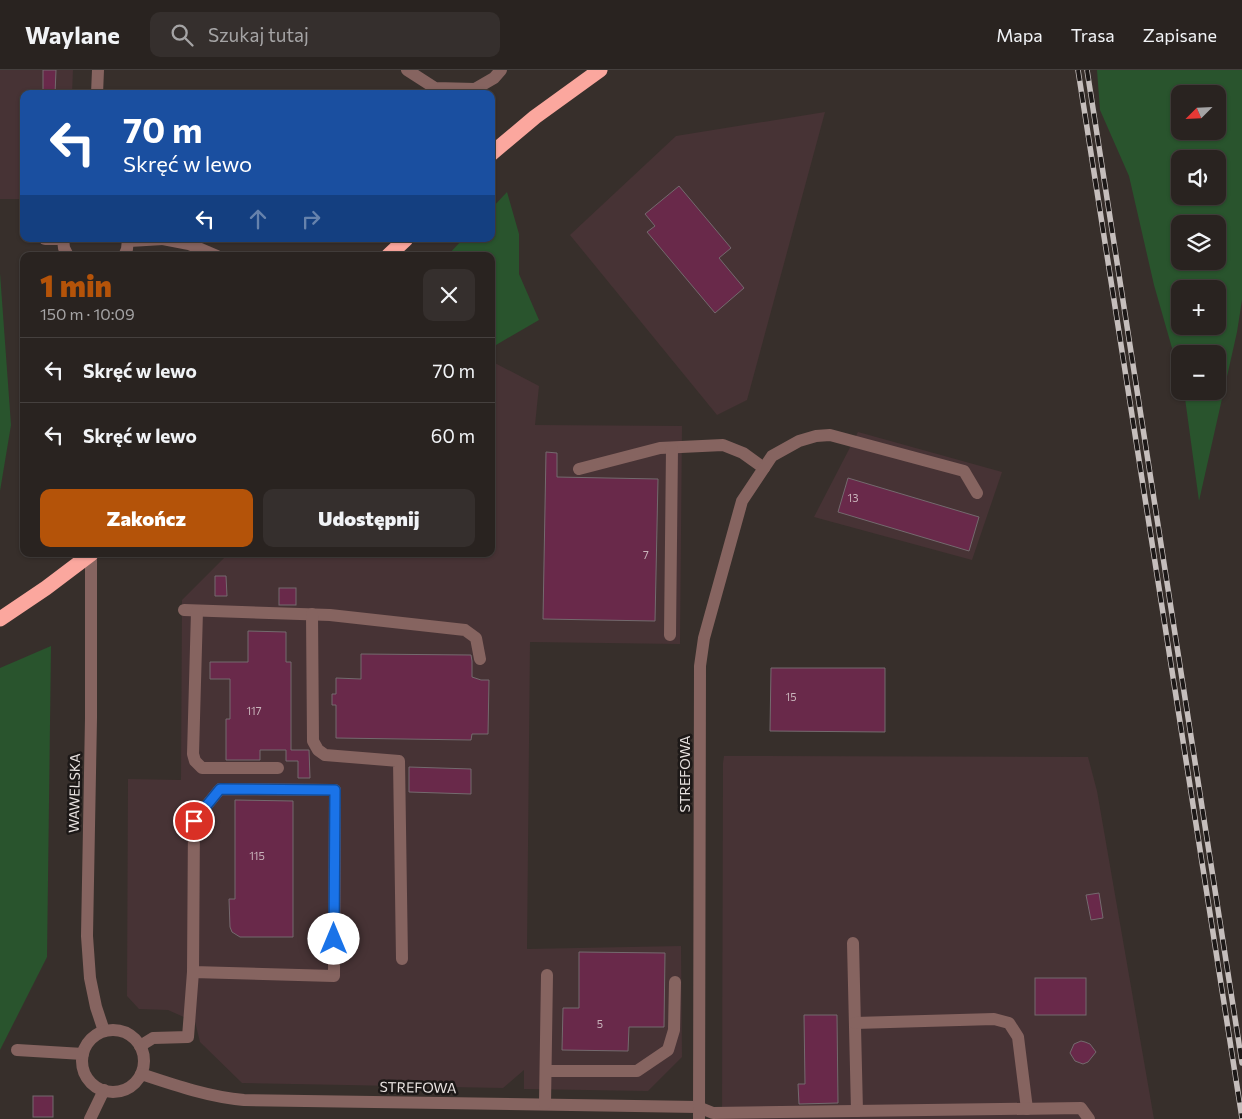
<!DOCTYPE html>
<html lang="pl">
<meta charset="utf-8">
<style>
:root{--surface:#292320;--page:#352f2d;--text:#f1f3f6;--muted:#a5a4a5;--line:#45403e;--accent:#b45309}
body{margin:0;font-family:Commissioner,sans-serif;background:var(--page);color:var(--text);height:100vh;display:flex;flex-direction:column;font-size:19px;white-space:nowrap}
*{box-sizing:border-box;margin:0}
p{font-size:16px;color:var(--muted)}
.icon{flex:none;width:28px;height:28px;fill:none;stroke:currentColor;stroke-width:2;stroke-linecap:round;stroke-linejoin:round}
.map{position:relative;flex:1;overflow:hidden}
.drawer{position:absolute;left:20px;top:182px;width:475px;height:305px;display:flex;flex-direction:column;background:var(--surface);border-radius:10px;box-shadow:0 1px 4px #0004,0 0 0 1px var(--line)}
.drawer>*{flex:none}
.banner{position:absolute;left:20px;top:20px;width:475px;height:152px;border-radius:10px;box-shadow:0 1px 4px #0004,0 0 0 1px var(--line);background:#1a4fa0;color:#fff;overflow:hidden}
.needle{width:32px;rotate:246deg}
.controls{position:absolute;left:1171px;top:15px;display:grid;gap:10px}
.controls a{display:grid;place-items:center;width:55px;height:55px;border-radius:10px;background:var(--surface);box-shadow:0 1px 4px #0004,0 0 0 1px var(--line);font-size:25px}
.pin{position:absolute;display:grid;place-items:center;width:42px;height:42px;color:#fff;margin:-21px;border:2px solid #fff;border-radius:50%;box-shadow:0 1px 5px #0007}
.me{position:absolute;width:55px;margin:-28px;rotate:0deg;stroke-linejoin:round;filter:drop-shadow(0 0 4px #0008)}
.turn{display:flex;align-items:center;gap:18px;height:105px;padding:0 20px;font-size:22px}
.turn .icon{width:65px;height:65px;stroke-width:2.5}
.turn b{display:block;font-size:35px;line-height:42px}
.lanes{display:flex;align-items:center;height:48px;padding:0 20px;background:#0003;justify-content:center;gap:25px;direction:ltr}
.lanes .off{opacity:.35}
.round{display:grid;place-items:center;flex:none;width:52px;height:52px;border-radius:10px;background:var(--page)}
.head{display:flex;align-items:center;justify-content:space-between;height:85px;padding:0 20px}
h1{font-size:30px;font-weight:800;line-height:38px;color:var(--accent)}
.action{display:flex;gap:10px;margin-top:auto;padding:10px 20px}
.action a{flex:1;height:58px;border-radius:10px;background:var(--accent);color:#fff;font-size:20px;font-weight:800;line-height:58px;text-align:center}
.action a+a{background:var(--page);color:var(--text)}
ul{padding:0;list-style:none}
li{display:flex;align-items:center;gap:15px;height:65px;padding:0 20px;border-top:1px solid var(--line)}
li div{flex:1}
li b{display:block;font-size:19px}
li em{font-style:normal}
header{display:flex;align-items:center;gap:30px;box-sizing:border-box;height:70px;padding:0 25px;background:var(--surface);border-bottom:1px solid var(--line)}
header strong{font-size:24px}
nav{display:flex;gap:28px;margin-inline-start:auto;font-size:18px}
.search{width:350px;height:45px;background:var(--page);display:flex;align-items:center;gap:12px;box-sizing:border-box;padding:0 18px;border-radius:10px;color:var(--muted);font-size:19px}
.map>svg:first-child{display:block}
</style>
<header>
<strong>Waylane</strong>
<div class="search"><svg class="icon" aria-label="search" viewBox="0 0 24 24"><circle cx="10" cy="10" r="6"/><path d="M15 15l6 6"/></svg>Szukaj tutaj</div>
<nav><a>Mapa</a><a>Trasa</a><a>Zapisane</a></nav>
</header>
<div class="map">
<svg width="1242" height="1049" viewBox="0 0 1242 1049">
<rect width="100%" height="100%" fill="#372f2b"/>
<g fill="#473335">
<polygon points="0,0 73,0 72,24 24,24 24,129 0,129"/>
<polygon points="825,42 747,330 717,345 570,165 676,66"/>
<polygon points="491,291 539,316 535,355 682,356 680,574 530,572 527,879 681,876 682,987 648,1021 524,1019 524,1000 503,1018 242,1013 200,972 195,952 168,940 139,939 127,926 128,709 181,710 182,530 228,484 491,484"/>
<polygon points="858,362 1002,402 972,490 814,447"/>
<polygon points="724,686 1088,687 1097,721 1154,1049 722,1049 723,693"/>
</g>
<g fill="#29542d" fill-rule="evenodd">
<path d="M 1097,0 L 1242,0 L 1242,230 L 1237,262 L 1199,431 L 1184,321 L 1218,321 L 1218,284 L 1180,284 L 1180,306 L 1154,215 L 1129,106 L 1100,40 ZM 1180,24 L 1218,24 L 1218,61 L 1180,61 ZM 1180,89 L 1218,89 L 1218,126 L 1180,126 ZM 1180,154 L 1218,154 L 1218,191 L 1180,191 ZM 1180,219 L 1218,219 L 1218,256 L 1180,256 Z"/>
<polygon points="507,122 519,164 519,204 539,250 496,275 491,272 491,186 447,186 463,169 491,169 491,139"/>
<polygon points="0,203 11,355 0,421"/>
<polygon points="51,576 47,887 0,980 0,598"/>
</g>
<g fill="#69294a" stroke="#746a6e">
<polygon points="43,0 56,0 55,24 43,24"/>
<polygon points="679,116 731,178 719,188 744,218 715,243 647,162 655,156 645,144"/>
<polygon points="546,382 557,383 557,407 658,409 655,551 543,549"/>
<polygon points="848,408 979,447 969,481 838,442"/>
<polygon points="215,506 226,506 227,526 215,526"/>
<rect x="279" y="518" width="17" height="17"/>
<polygon points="248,561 286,562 286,592 291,592 291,680 309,680 310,708 298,708 298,691 286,691 286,680 260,680 260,690 226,690 226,649 230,649 230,609 210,609 210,592 248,592"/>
<polygon points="361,584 471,585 472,591 472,607 481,610 489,610 488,664 472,664 471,670 336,668 336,635 332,635 332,624 336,624 336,608 361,609"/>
<polygon points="771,598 885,598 885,662 770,661"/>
<polygon points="409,697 471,699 471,724 409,722"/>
<polygon points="235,730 293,731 293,867 240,867 232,862 230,857 229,829 235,829"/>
<polygon points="1099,823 1103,848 1091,850 1086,825"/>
<polygon points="579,882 665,883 664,957 629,957 628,981 562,980 563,938 579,938"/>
<rect x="1035" y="908" width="51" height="37"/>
<polygon points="804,945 837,945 838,1033 799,1034 798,1014 805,1014"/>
<polygon points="1081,971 1085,972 1090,974 1096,982 1088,992 1083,994 1075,991 1070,983 1074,974"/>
<rect x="33" y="1026" width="20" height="21"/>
</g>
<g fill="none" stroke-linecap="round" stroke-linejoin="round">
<g stroke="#866460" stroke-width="12">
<polyline points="407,0 435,18 475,19 494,8 501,0"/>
<polyline points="97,24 98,0"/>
<polyline points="45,169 63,169"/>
<polyline points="63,169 64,178 68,186"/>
<polyline points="163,169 189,174 217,186"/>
<polyline points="129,171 163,169"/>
<polyline points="124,186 127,179 128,169"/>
<polyline points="579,399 660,378 723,375 743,383 764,398"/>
<polyline points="91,484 91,648 87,866 90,908 96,937 104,961"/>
<polyline points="184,540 330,545 465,560 476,568 480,589"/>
<polyline points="197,541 193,684 195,691 202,698 278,698"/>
<polyline points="312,544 313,671 318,680 325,685 399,691 402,889"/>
<polyline points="670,565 672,378"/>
<polyline points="853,873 857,1041"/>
<polyline points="855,953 994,949 1009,953 1018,967 1027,1039"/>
<circle cx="113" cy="991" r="31"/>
<polyline points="140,976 153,968 188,967 193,902 194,751 220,719 335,720 334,906 193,902"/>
<polyline points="17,980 83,984"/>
<polyline points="546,1001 637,1001 668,980 674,960 675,912"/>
<path d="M 141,1004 C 174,1015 209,1027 244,1030 L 698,1037 L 713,1043 L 1081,1038 L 1089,1049"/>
<polyline points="545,1034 547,905"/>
<polyline points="90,1049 104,1020"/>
<polyline points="699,1049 700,596 704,568 742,431 772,386 799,371 816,366 830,365 964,401 977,423"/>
</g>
<g stroke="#fba79e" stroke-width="15">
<polyline points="491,84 535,47 600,0"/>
<polyline points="388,186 406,169"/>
<polyline points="0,549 46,518 91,484"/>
</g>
<g stroke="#c5bebc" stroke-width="5.5">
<g id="rail">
<polyline points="1078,0 1242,1048"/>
<polyline points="1087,0 1242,993"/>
</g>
</g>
<use href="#rail" stroke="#1c1817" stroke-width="4" stroke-dasharray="11" stroke-linecap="butt"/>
</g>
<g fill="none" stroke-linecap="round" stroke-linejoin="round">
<g stroke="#114b97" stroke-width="12">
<polyline id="route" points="194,751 220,719 335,720 334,869"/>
</g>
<use href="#route" stroke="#1a73e8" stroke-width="9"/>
</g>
<g text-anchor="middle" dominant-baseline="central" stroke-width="5" stroke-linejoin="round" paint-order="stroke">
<g font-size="11" fill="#c9b4bb">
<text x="853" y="427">13</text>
<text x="646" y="484">7</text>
<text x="791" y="626">15</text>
<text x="254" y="640">117</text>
<text x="257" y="785">115</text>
<text x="600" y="953">5</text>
</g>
<g font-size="14" fill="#e9e3e1" stroke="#1c1817">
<text transform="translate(684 704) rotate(-90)">STREFOWA</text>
<text transform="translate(74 723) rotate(-89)">WAWELSKA</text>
<text transform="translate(418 1017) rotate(1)">STREFOWA</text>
</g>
</g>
</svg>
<div class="controls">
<a><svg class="needle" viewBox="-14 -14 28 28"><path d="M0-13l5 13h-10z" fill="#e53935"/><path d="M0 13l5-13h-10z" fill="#a5a4a5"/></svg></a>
<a><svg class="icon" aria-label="sound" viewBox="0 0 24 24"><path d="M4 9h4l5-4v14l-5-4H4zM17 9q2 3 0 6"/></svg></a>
<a><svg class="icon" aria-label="layers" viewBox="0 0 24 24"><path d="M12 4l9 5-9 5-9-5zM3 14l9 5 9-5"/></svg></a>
<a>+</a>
<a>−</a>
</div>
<div class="pin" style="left:194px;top:751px;background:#d93025"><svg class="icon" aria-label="arrive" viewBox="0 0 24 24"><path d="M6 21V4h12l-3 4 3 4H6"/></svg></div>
<svg class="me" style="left:334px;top:869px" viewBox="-20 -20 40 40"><circle r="19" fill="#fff"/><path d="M0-13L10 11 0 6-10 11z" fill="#1a73e8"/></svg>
<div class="banner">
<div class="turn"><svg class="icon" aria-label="left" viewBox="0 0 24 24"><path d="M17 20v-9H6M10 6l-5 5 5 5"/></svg><div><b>70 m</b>Skręć w lewo</div></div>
<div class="lanes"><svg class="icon" aria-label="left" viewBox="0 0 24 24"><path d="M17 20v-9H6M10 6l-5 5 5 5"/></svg><svg class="icon off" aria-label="ahead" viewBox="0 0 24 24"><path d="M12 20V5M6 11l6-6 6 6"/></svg><svg class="icon off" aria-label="right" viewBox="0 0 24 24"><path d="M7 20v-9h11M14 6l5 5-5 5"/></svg></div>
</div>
<section class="drawer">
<div class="head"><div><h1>1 min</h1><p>150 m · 10:09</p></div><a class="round"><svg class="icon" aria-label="close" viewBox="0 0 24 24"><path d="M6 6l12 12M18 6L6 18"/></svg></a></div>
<ul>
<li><svg class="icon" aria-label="left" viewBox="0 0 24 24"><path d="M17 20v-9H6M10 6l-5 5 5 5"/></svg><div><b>Skręć w lewo</b></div><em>70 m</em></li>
<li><svg class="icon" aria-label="left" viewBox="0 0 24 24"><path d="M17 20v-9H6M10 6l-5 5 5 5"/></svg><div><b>Skręć w lewo</b></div><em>60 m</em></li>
</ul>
<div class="action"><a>Zakończ</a><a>Udostępnij</a></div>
</section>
</div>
